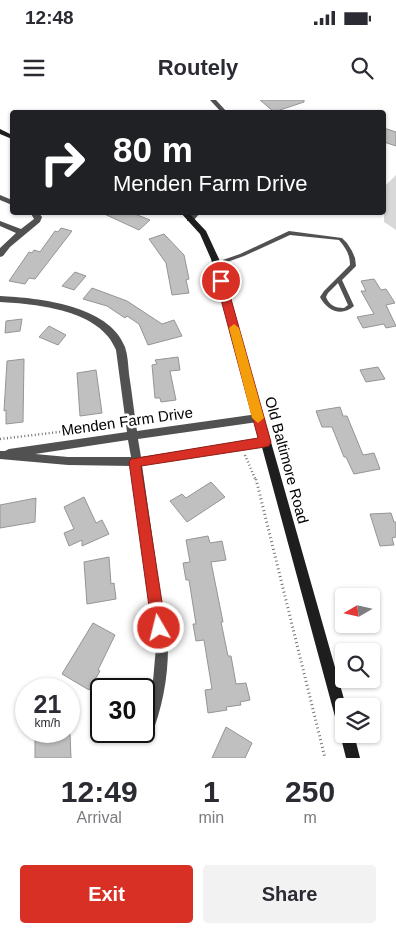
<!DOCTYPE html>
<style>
:root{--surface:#fff;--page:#f2f2f3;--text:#2b2b33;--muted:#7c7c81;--accent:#d93025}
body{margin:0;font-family:Helvetica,sans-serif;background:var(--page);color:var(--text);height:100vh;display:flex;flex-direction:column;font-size:19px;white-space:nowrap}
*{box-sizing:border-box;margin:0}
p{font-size:16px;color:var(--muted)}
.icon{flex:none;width:28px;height:28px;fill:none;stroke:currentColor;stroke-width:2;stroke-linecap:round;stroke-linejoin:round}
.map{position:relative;height:658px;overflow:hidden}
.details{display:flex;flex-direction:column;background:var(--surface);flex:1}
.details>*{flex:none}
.hud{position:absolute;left:10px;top:10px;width:376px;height:105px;border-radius:5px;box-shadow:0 1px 4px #0004;background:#202124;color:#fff;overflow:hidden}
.needle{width:32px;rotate:261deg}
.tools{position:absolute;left:335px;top:488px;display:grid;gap:10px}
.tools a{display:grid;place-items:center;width:45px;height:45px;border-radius:5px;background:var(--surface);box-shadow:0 1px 4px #0004;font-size:25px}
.speed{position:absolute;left:15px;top:578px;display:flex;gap:10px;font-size:25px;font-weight:700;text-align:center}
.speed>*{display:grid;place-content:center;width:65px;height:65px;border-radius:50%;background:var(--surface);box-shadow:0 1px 4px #0004;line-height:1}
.speed small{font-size:12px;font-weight:400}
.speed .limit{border:2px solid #111;border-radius:8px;background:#fff;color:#111}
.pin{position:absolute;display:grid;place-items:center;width:42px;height:42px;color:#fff;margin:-21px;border:2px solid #fff;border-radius:50%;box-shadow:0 1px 5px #0007}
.me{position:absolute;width:55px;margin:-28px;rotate:352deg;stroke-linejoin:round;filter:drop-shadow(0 0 4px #0008)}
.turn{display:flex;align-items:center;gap:18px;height:105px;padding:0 20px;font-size:22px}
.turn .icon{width:65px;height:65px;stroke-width:2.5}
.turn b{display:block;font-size:35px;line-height:42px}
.eta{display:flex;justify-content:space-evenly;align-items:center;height:85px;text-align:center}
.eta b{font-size:30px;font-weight:800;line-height:35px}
.action{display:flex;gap:10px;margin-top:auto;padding:10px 20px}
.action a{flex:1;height:58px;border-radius:5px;background:var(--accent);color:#fff;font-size:20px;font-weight:800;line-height:58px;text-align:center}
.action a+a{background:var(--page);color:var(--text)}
.status{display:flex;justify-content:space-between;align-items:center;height:35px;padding:0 25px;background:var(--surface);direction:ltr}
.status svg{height:14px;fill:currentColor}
header{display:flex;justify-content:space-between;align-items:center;height:65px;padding:0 20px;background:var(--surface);font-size:22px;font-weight:800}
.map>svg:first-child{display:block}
</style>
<div class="status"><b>12:48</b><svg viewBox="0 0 49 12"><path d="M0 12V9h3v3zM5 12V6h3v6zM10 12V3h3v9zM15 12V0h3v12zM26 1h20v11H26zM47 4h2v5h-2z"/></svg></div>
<header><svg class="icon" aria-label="menu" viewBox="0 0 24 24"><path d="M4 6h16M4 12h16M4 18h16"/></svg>Routely<svg class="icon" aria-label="search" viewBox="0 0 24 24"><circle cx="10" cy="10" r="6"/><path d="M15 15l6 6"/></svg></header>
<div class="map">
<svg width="396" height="658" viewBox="0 0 396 658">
<rect width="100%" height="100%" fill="#fff"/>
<polygon fill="#d8d8d8" points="396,75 396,130 384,122 384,87"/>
<g fill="#c0c0c0" stroke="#959595">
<polygon points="260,0 304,0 304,2 274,12"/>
<polygon points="384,28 396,32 396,46 384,42"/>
<polygon points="100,112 130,112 150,120 139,130"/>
<polygon points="61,128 72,131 35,179 29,178 25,184 9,181 29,152 32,153 34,150 40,152 55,131 58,132"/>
<polygon points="164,134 184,155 189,179 186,180 189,193 172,195 166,163 149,139"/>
<polygon points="75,172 86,176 74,190 62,186"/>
<polygon points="374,179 381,190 386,189 395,203 386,205 396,226 386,228 384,224 363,228 357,217 374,214 361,191 366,191 361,181"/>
<polygon points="92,188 127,201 162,224 174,220 182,236 148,245 139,224 127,216 125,218 107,206 83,199"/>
<polygon points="22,219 20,231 5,233 6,221"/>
<polygon points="49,226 66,235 58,245 39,237"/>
<polygon points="178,257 180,270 170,271 176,300 161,302 160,298 155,298 152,265 157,264 155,260"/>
<polygon points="24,259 23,322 6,324 6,310 4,311 7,261"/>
<polygon points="378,267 385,279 366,282 360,270"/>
<polygon points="96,270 102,313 80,316 77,273"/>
<polygon points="340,307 343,316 347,316 363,355 374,353 380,369 354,374 346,357 344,357 332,327 322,327 316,311"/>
<polygon points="211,382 225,397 187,422 170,401 182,394 186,398"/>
<polygon points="84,397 96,423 102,420 109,434 82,446 82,440 69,446 64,433 74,429 64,407"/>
<polygon points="36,398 35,422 0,428 0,405"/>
<polygon points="391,413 394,422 396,422 396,437 392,438 394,445 380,446 370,414"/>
<polygon points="208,436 210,443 222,441 226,460 211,462 223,522 221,522 228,556 231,556 236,584 246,583 250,600 240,602 241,605 226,607 227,610 208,613 205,590 212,589 204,540 196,541 193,524 196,524 189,480 186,480 183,463 190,462 186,440"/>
<polygon points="109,457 111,484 114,483 116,499 87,504 84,462"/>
<polygon points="93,523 115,535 98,570 100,571 89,590 62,574"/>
<polygon points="226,627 252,643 245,658 212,658"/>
<polygon points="35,631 63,631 63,635 70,634 71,658 35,658"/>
</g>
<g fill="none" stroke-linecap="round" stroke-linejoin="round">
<g stroke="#737373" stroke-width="2.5" stroke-dasharray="1 2.5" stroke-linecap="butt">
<polyline points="0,339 93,328"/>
<polyline points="245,355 256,381"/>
</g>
<polyline stroke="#737373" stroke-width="3" stroke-dasharray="1 3" stroke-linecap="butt" points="256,379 325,658"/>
<path fill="#515151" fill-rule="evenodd" d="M 289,131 L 342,138 L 347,143 L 352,151 L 355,158 L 356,166 L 342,180 L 354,206 C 342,217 327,211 320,197 L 324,191 L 350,165 C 350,155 346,148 339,140 L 290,135 L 244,156 L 216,166 L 213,164 L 214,163 L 240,154 ZM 338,183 L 348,205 L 344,208 C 335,208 329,205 326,197 L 328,193 Z"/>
<g fill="#515151" fill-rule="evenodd">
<polygon points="210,0 216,0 227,12 221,12"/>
<polygon points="0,95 12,100 12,105 0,100"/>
<polygon points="30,112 38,112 42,117 40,122 10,147 3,156 0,157 0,148 16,133 0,126 0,121 21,129 34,119"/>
<polygon points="193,112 201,112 193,121 187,121 187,117"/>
<path d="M 0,196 C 39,198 109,205 125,247 C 128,256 128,265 129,274 C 132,293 134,312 137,331 L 258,314 L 261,315 L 263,318 L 261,321 L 258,322 L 138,339 L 141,357 L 265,338 L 269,339 L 270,342 L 269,345 L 265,346 L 142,365 L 168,547 C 168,579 162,609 150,639 L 145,641 L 140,639 L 138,634 L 139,631 L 144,631 L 144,619 L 153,581 L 156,547 L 132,366 L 68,365 L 0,359 L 0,351 L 5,351 L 9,349 L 127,332 L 116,250 C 101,210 37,204 0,202 ZM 128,340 L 131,357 L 68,357 L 35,354 Z"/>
</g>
<g fill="#1e1e1e" fill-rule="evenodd">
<polygon points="0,29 12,35 12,39 0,34"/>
<polygon points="180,112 188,112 206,131 219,159 346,606 344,606 344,634 354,634 360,658 346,658 340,634 342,630 339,629 337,624 211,159 200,134"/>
</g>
</g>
<polygon fill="#d93025" stroke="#8d1f18" points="221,177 226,181 271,342 269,346 265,347 141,366 166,528 164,533 159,535 154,533 152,528 129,362 131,359 258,338 216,181"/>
<polygon fill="#f59e0b" points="234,224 239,228 264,318 258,323 252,318 229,228"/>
<g text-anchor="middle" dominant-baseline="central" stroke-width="5" stroke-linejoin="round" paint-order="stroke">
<g font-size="15" fill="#000" stroke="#fff">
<text transform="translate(127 321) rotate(-8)">Menden Farm Drive</text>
<text transform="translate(287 360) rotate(75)">Old Baltimore Road</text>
</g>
</g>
</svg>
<div class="tools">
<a><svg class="needle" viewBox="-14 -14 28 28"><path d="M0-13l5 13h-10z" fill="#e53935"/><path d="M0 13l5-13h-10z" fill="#7c7c81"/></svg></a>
<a><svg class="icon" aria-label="search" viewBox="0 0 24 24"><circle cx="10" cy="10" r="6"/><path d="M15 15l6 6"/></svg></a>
<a><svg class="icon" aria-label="layers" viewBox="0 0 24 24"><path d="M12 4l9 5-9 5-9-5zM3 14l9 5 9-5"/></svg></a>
</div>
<div class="speed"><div>21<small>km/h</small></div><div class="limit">30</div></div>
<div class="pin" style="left:221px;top:181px;background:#d93025"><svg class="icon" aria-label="arrive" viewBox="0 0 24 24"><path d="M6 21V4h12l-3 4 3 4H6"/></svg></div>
<svg class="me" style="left:159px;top:528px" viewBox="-20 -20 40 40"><circle r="17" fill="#d93025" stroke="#fff" stroke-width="3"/><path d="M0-11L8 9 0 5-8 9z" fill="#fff"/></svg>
<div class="hud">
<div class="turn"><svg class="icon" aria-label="right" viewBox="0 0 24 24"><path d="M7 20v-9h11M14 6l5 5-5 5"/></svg><div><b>80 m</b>Menden Farm Drive</div></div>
</div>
</div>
<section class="details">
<div class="eta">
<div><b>12:49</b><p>Arrival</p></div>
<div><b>1</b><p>min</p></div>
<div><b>250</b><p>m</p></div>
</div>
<div class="action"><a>Exit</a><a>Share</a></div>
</section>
